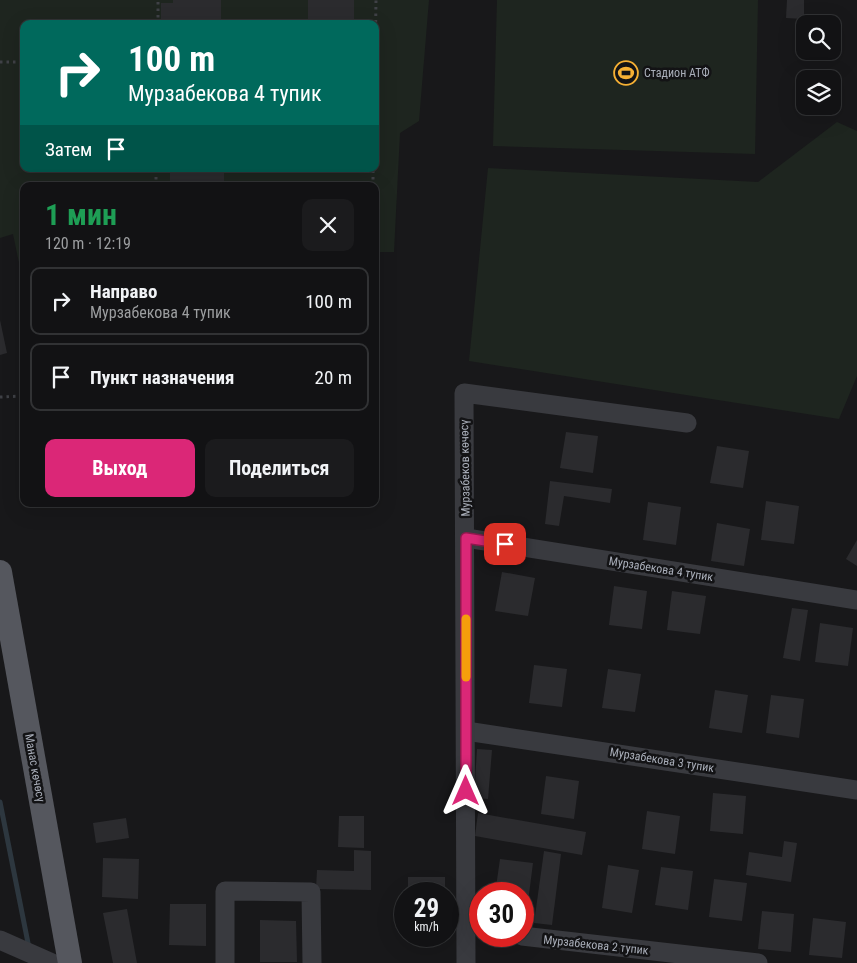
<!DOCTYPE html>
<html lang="ru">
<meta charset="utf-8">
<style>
:root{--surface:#121214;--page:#1b1b1d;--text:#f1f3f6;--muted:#9c9ea0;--line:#313234;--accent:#db2777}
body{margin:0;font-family:"Roboto Condensed",sans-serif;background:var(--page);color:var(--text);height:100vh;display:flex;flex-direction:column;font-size:19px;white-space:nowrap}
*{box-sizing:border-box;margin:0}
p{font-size:16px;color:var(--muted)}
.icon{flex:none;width:28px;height:28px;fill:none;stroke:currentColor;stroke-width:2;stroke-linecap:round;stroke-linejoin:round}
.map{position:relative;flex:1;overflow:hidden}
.drawer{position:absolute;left:20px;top:182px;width:359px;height:325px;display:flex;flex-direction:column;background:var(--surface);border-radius:10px;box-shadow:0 5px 20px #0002,0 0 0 1px var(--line)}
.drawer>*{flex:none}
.top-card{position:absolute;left:20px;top:20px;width:359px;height:152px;border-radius:10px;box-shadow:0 5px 20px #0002,0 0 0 1px var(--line);background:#00695c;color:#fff;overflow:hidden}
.tools{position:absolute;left:796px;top:15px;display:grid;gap:10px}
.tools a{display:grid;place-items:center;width:45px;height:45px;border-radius:10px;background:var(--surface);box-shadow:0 5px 20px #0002,0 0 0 1px var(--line);font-size:25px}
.speed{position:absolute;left:394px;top:882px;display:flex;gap:10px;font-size:25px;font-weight:700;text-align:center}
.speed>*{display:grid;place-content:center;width:65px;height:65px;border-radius:50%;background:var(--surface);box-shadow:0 5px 20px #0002,0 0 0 1px var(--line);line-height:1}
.speed small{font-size:12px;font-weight:400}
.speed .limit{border:8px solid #d22;background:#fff;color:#111}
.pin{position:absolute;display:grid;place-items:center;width:42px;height:42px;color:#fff;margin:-21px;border-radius:10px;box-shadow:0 2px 8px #0006}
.me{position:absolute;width:55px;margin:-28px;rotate:0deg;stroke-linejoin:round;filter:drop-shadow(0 0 4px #0008)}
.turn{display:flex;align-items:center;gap:18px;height:105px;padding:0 25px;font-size:22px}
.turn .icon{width:65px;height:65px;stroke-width:2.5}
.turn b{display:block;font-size:35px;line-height:42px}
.then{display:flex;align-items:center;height:48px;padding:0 25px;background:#0003;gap:10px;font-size:19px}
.round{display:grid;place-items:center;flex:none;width:52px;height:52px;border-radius:10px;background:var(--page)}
.summary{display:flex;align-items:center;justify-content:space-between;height:85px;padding:0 25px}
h1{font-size:30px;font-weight:700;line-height:38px;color:#1e9e55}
.cta{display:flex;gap:10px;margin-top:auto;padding:10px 25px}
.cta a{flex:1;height:58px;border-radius:10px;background:var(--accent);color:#fff;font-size:20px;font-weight:700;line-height:58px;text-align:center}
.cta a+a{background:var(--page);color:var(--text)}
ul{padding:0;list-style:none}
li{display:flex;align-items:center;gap:15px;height:68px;margin:0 10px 8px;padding:0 15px;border:2px solid var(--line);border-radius:10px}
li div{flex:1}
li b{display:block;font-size:19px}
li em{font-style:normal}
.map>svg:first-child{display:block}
</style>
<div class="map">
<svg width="857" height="963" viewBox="0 0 857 963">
<rect width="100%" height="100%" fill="#18181a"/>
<g fill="#1e251f" fill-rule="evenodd">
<path d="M 0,0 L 429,0 L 419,121 L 400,133 L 394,252 L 375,252 L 375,186 L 24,186 L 24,287 L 13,234 L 0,238 ZM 24,24 L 375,24 L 375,169 L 24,169 Z"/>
<polygon points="497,0 758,0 755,154 493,146"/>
<polygon points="837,122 857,131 857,376 839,419 469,361 488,168 758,182"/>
</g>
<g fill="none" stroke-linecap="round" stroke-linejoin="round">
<polyline stroke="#2d373f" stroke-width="5" points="0,802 29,948"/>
</g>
<g fill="#2b2b2e">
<polygon points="173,0 221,0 221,22 260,22 260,24 161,24 161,3 173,3"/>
<rect x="308" y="0" width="46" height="24"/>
<polygon points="787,0 804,0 804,19 786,18"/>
<rect x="170" y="169" width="54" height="17"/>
<polygon points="0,320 7,353 0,355"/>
<polygon points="566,432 598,436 593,473 560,468"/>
<polygon points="717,446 749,451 743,488 710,483"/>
<polygon points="550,481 612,489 610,503 564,496 559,526 545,524"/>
<polygon points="766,501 799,506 794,544 761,540"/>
<polygon points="648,502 681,507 676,545 643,540"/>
<polygon points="717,523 750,529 744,566 711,561"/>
<polygon points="857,540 857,566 846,559"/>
<polygon points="502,572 535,578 528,616 495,611"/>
<polygon points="614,586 647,591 642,629 609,625"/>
<polygon points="672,591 706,596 700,634 667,630"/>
<polygon points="792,608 808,610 800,661 783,658"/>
<polygon points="820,623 853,628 848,666 815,662"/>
<polygon points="534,665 567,669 562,707 529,703"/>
<polygon points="608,669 641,674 635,712 602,708"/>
<polygon points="715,690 748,695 742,733 709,728"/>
<polygon points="771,695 804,699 799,738 766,733"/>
<polygon points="477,749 492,750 488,799 474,798"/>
<polygon points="546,776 579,781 574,819 541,814"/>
<polygon points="713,793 746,796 743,834 710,831"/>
<polygon points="647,811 680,816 675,854 642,849"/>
<polygon points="478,813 586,832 582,855 475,836"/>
<polygon points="339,816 364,816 364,848 338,847"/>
<polygon points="126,818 129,838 96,843 93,823"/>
<polygon points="784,841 797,843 791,882 746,875 749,852 782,857"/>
<polygon points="354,850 371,851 371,890 316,889 317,870 354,871"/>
<polygon points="544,851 561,854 552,925 534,923"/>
<polygon points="103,858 139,859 138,899 102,897"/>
<polygon points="500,859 533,863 528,902 522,901 522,894 495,894"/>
<polygon points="608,865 639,870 632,913 602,908"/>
<polygon points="661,867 693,871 688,910 655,905"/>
<rect x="408" y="877" width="37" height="17"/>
<polygon points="714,879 747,883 742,921 709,917"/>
<polygon points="170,904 206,904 206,946 169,945"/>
<polygon points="127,909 137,963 113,963 103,913"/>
<polygon points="762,911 794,914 791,952 758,949"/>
<polygon points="813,918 846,922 842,958 809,955"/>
<polygon points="260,920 296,921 297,962 260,962"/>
</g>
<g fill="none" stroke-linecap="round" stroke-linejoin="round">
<g stroke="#3f4146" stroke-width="3" stroke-dasharray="2.5 4" stroke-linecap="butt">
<polyline points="158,24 158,0"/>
<polyline points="0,62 24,62"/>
<polyline points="375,68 376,0"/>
<polyline points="156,186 156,169"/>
<polyline points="373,186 373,169"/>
<polyline points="0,397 24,396"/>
</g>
<g stroke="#393a3f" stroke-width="19">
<polyline points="466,538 857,600"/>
<polyline points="466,731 857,790"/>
<polyline points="522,936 758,963"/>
<polyline points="0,940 52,963"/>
<polyline points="225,963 225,891 311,892 312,963"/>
<polyline points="466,963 464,393 687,423"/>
</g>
<polyline stroke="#55575e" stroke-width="24" points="0,572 70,963"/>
</g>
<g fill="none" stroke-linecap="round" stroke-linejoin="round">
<g stroke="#8e194d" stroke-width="12">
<polyline id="route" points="466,791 466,538 505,544"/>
</g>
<use href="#route" stroke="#db2777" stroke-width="9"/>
<polyline stroke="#f59e0b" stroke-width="9" points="466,619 466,677"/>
</g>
<defs>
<g id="stadium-ring" transform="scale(1.25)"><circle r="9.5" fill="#131315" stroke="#f6b034" stroke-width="1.5"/><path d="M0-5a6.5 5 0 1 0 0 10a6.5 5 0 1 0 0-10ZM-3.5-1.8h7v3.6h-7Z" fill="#f6b034"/></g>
</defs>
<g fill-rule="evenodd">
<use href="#stadium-ring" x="626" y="73"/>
</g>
<g text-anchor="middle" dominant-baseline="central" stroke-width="5" stroke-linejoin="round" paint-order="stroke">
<g font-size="12" fill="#aaafba" stroke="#131315" text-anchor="start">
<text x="644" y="73">Стадион АТФ</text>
</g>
<g font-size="12" fill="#aaafba" stroke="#131315">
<text transform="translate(465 468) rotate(-91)">Мурзабеков көчөсү</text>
<text transform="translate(661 569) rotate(9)">Мурзабекова 4 тупик</text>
<text transform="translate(662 760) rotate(9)">Мурзабекова 3 тупик</text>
<text transform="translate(35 768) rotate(80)">Манас көчөсү</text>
<text transform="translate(596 945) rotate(6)">Мурзабекова 2 тупик</text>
</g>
</g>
</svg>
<div class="tools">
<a><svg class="icon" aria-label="search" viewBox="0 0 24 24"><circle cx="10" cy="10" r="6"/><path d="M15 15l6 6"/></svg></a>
<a><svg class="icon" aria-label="layers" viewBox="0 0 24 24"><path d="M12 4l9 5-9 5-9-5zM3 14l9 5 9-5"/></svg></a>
</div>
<div class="speed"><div>29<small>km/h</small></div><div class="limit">30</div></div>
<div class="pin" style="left:505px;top:544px;background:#d93025"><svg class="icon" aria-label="arrive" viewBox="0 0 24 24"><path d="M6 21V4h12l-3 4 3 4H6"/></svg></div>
<svg class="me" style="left:466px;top:791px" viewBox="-20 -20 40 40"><path d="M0-17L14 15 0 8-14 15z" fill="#db2777" stroke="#fff" stroke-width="4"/></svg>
<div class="top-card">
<div class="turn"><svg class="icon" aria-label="right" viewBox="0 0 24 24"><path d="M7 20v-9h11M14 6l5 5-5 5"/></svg><div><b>100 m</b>Мурзабекова 4 тупик</div></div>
<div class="then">Затем<svg class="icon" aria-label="arrive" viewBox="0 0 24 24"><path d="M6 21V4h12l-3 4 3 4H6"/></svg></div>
</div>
<section class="drawer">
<div class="summary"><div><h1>1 мин</h1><p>120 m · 12:19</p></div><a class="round"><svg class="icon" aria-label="close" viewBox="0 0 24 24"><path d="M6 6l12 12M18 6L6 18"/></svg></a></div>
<ul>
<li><svg class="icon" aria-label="right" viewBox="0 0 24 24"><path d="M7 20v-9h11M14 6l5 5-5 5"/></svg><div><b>Направо</b><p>Мурзабекова 4 тупик</p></div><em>100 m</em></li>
<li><svg class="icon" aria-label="arrive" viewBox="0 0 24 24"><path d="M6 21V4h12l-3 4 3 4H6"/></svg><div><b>Пункт назначения</b></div><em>20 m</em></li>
</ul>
<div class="cta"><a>Выход</a><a>Поделиться</a></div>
</section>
</div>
